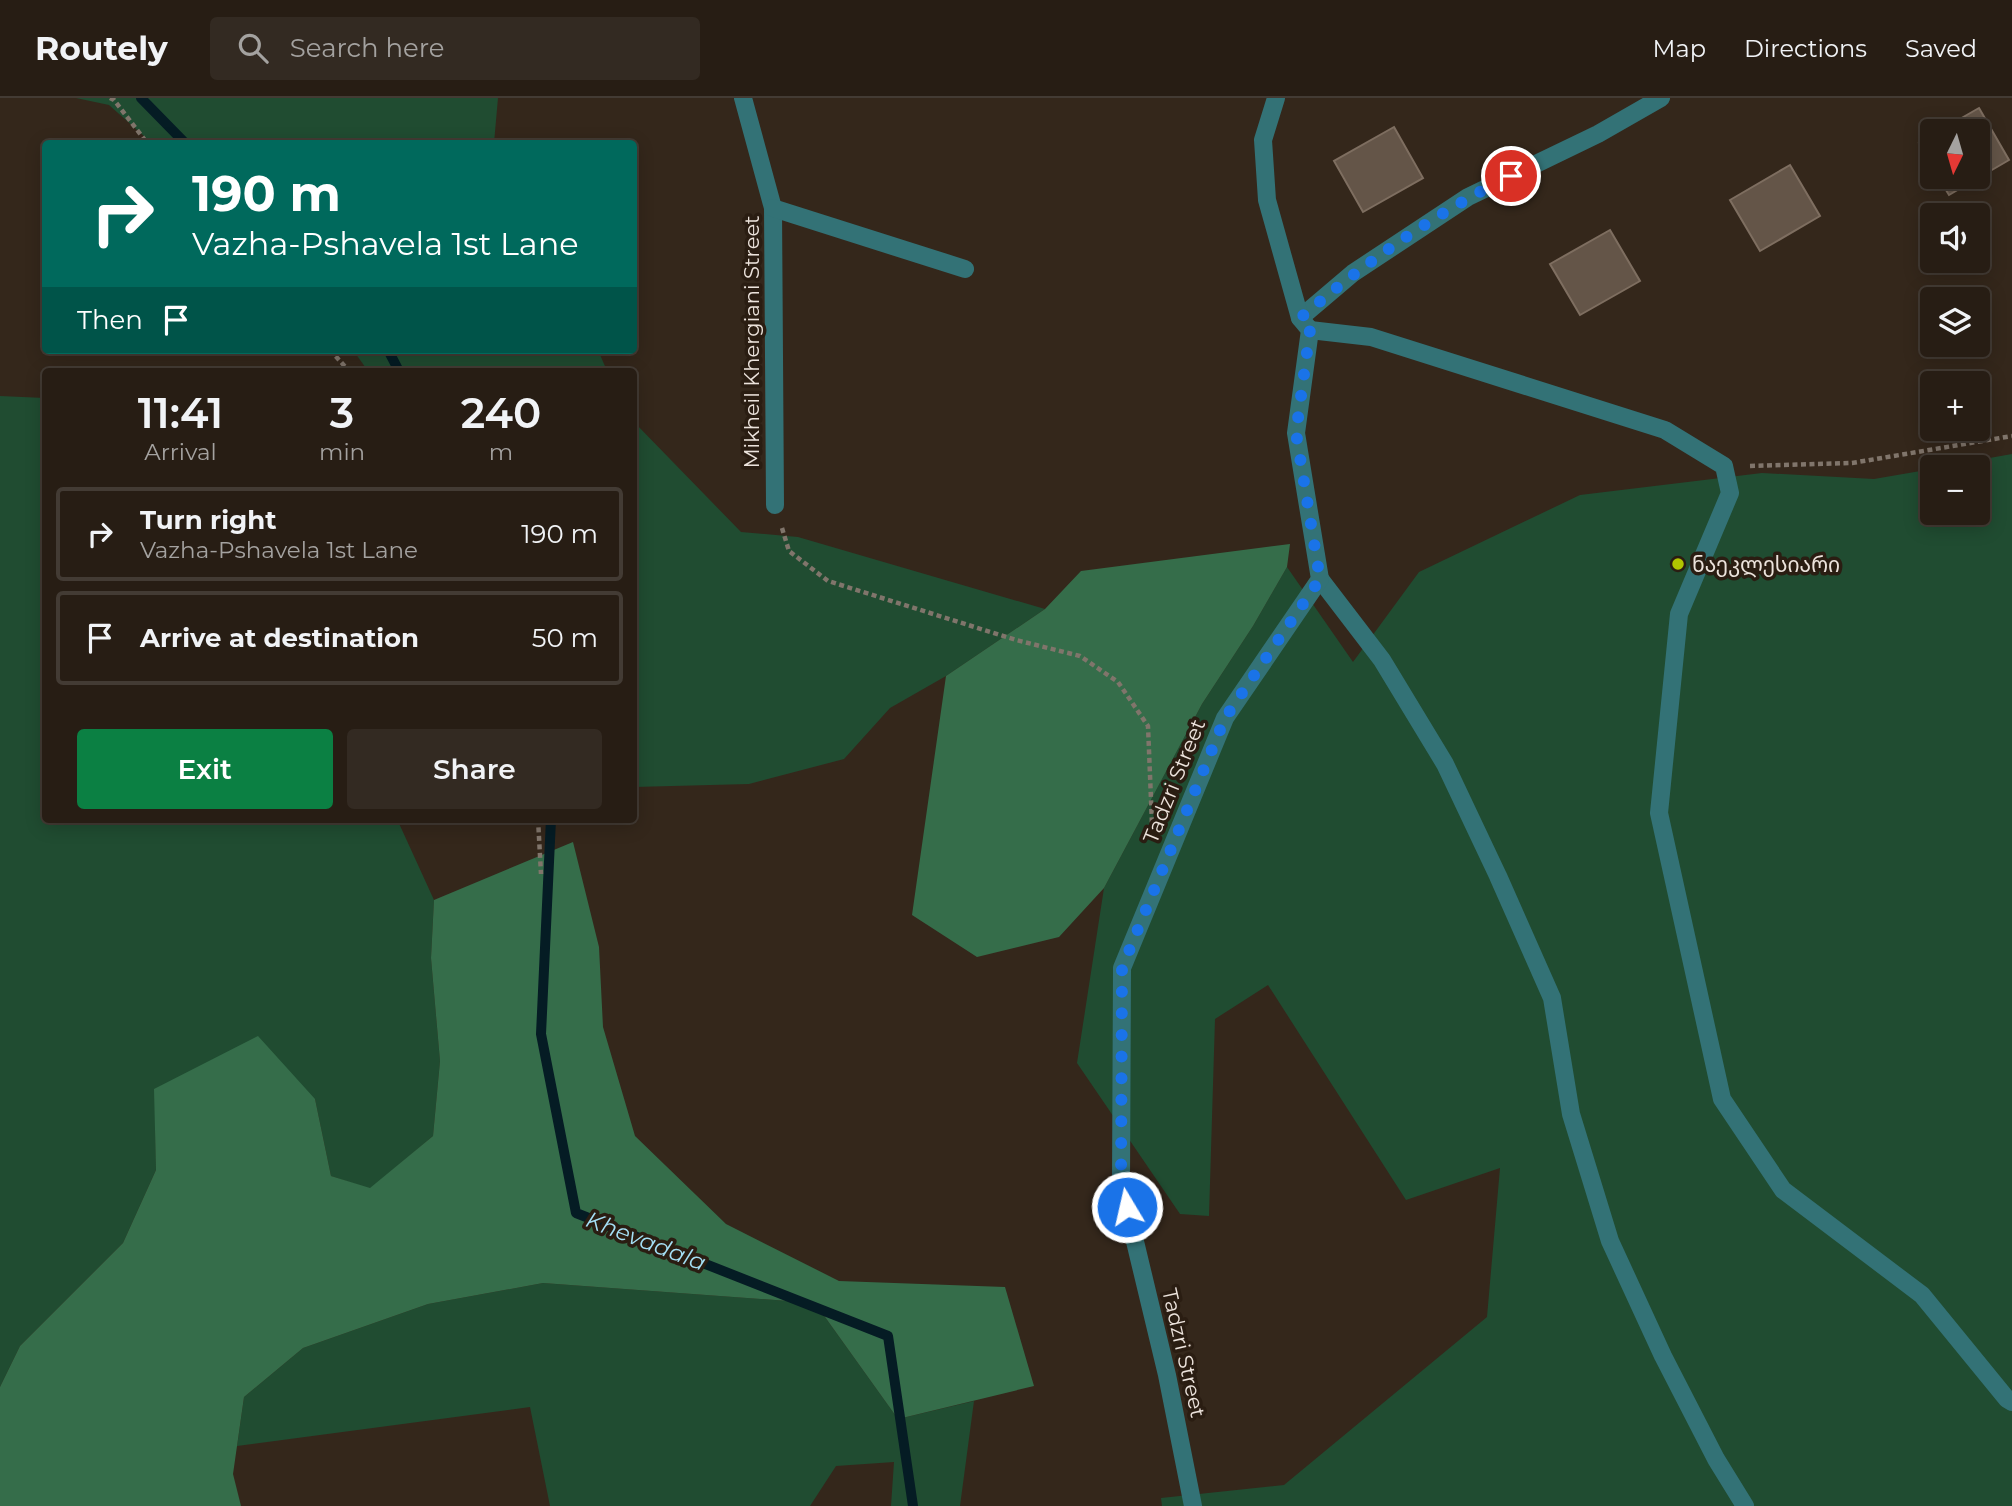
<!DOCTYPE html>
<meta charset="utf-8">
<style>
:root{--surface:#271d14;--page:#332a22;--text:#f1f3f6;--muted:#a4a2a0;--line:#433b34;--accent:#0b8043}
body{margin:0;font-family:Montserrat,"Noto Sans Georgian",sans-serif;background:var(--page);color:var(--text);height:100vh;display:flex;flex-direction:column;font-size:26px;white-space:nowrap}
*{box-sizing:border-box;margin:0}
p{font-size:23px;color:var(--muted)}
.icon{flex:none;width:38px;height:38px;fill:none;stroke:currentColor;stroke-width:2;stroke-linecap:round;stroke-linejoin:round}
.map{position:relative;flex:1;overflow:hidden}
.sheet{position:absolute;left:42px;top:270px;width:595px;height:455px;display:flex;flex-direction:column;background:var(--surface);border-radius:7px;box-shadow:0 4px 18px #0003,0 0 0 2px var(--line)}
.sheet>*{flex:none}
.hud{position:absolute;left:42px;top:42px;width:595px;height:214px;border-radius:7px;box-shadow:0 4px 18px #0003,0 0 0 2px var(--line);background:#00695c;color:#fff;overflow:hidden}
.needle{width:46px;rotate:185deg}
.tools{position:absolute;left:1920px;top:21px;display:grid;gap:14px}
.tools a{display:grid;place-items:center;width:70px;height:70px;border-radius:7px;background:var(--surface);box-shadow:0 4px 18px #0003,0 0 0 2px var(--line);font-size:35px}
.pin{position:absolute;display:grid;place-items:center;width:60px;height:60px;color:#fff;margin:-30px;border:4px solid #fff;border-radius:50%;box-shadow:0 2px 7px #0007}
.me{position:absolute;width:77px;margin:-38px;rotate:351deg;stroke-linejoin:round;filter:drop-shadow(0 0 5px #0008)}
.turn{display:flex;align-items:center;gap:24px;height:147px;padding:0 35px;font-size:32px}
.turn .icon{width:91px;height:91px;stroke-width:2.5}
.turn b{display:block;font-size:49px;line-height:60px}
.then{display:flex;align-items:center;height:66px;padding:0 35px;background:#0003;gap:14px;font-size:26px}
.eta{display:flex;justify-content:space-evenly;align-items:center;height:119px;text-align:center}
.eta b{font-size:42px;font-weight:600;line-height:49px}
.primary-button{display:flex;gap:14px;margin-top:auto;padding:14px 35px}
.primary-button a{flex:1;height:80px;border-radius:7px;background:var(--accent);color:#fff;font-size:28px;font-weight:600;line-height:80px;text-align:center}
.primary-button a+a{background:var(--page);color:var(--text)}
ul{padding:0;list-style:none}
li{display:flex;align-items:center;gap:21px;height:94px;margin:0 14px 10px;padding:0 21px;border:4px solid var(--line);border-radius:7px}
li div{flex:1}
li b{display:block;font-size:26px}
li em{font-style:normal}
header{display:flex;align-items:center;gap:42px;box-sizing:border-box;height:98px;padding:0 35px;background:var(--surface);border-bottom:2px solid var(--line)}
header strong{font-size:33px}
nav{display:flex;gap:38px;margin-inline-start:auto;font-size:24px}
.search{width:490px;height:63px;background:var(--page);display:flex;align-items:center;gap:18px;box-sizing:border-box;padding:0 24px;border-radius:7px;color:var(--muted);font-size:26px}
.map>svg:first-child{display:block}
</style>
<header>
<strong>Routely</strong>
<div class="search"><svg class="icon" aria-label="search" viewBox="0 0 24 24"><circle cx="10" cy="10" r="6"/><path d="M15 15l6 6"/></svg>Search here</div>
<nav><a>Map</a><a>Directions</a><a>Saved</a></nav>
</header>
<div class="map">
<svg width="2012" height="1408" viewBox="0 0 2012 1408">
<rect width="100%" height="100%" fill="#34271b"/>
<g fill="#204c31">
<polygon points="76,0 498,0 494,45 153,46 109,7"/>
<polygon points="353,252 598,252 607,273 368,273"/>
<polygon points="0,298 45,300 46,721 397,721 434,802 431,860 440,963 433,1038 370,1091 331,1078 315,1001 155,991 156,1072 123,1145 20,1248 0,1289"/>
<polygon points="634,324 741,434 798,439 1045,511 946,578 890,610 844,661 749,686 634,689"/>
<polygon points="2012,356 2012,1408 1162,1408 1161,1400 1284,1387 1487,1219 1500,1070 1406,1102 1268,887 1215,921 1209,1118 1180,1116 1077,965 1104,790 1202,606 1253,528 1287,469 1353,564 1419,474 1580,397 1762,375 1874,381 1932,371 1932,415 1978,415 1978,369 1939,369"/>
<polygon points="543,1185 815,1205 898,1321 974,1303 960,1408 891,1408 894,1364 836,1368 810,1408 550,1408 530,1309 237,1348 244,1299 303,1250 428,1206"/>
</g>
<g fill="#356d4a">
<polygon points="1290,446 1287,469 1253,528 1202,606 1104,790 1059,839 977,859 912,817 946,578 1045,511 1081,473"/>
<polygon points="573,744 599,849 603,929 635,1038 726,1126 839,1183 1005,1189 1034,1288 898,1321 815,1205 543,1185 428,1206 303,1250 244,1299 233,1376 241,1408 0,1408 0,1289 20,1248 123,1145 156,1072 154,991 258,938 315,1001 331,1078 370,1090 433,1038 440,963 431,860 434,802"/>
</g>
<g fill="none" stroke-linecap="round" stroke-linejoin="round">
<g stroke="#051c24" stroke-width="10">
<polyline points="141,0 186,46"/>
<polyline points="388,252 399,273"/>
<polyline points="551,721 541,936 576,1115 888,1238 913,1408"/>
</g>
</g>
<g fill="#645548" stroke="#7e6e60" stroke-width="2">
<polygon points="1979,10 2009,62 1949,97 1938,79 1978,79 1978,33 1939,33"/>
<polygon points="1394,29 1423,80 1363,114 1334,63"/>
<polygon points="1932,37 1932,67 1919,45"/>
<polygon points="1790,67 1820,118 1760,153 1730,102"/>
<polygon points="1610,132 1640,183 1580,217 1550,166"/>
</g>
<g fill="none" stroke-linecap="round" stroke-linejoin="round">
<g stroke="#80756b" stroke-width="4.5" stroke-dasharray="5 3.5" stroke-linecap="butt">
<polyline points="110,0 114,2 148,46"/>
<polyline points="330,252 349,273"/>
<polyline points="1750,368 1852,365 2012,338"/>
<polyline points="782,430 789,453 828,483 1016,542 1080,558 1118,584 1148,628 1152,726"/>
<polyline points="538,721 541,776"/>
</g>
<g stroke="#337276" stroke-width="18">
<polyline points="743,0 773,110 775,407"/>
<polyline points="773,110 965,171"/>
<polyline points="1300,220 1353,175 1468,99 1598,36 1661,0"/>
<polyline points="1310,232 1371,239 1665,332 1724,368 1730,395 1679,516 1659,715 1722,1001 1783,1092 1922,1197 2007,1301 2012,1304"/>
<polyline points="1320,481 1382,562 1445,666 1498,778 1552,900 1571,1016 1610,1143 1663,1258 1716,1361 1745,1408"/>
<polyline points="1193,1408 1167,1277 1121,1085 1122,870 1225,620 1320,481 1296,335 1310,232 1300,220 1267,102 1263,42 1276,0"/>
</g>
</g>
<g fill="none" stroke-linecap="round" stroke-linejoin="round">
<path stroke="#1a73e8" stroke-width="12" stroke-dasharray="0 21.6" d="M 1127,1109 L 1121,1085 L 1122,870 L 1225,620 L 1320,481 L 1296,335 L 1310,232 L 1300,220 C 1365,165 1435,115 1511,78"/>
</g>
<circle fill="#b1c500" stroke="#2a1d12" stroke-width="2.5" cx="1678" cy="466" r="7"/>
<g text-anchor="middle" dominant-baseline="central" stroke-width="7" stroke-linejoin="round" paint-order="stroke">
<g font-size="21" fill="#ece3dc" stroke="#2a1d12">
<text transform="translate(751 244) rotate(-90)">Mikheil Khergiani Street</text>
<text transform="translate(1174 683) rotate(-68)">Tadzri Street</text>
<text transform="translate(1184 1255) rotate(77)">Tadzri Street</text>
</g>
<g font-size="21" fill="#ece3dc" stroke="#2a1d12" text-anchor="start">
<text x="1692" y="466">ნაეკლესიარი</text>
</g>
<g font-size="23" font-style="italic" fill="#a4dff5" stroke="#2a1d12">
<text transform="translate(646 1143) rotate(21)">Khevadala</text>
</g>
</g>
</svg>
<div class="tools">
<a><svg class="needle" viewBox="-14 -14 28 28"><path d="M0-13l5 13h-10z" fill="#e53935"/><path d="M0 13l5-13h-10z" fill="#a4a2a0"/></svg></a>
<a><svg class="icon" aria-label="sound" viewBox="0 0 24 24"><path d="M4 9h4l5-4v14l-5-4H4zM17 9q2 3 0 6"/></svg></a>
<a><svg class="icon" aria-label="layers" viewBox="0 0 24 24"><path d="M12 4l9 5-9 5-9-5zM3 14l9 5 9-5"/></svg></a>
<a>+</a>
<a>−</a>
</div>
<div class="pin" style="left:1511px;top:78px;background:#d93025"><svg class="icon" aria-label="arrive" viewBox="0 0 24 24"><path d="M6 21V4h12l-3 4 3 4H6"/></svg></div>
<svg class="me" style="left:1127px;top:1109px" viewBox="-20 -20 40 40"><circle r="17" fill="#1a73e8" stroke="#fff" stroke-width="3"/><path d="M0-11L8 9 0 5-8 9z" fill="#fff"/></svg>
<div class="hud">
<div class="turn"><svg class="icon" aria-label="right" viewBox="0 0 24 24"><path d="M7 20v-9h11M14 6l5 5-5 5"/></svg><div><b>190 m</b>Vazha-Pshavela 1st Lane</div></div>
<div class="then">Then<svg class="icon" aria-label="arrive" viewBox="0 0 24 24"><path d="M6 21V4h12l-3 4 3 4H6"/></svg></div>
</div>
<section class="sheet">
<div class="eta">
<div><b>11:41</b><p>Arrival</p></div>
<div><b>3</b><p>min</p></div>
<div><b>240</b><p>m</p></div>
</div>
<ul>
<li><svg class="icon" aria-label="right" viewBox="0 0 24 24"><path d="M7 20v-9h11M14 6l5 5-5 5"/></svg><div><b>Turn right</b><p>Vazha-Pshavela 1st Lane</p></div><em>190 m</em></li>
<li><svg class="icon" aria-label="arrive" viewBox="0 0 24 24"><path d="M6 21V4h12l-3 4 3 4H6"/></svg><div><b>Arrive at destination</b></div><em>50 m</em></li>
</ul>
<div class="primary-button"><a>Exit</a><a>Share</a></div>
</section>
</div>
